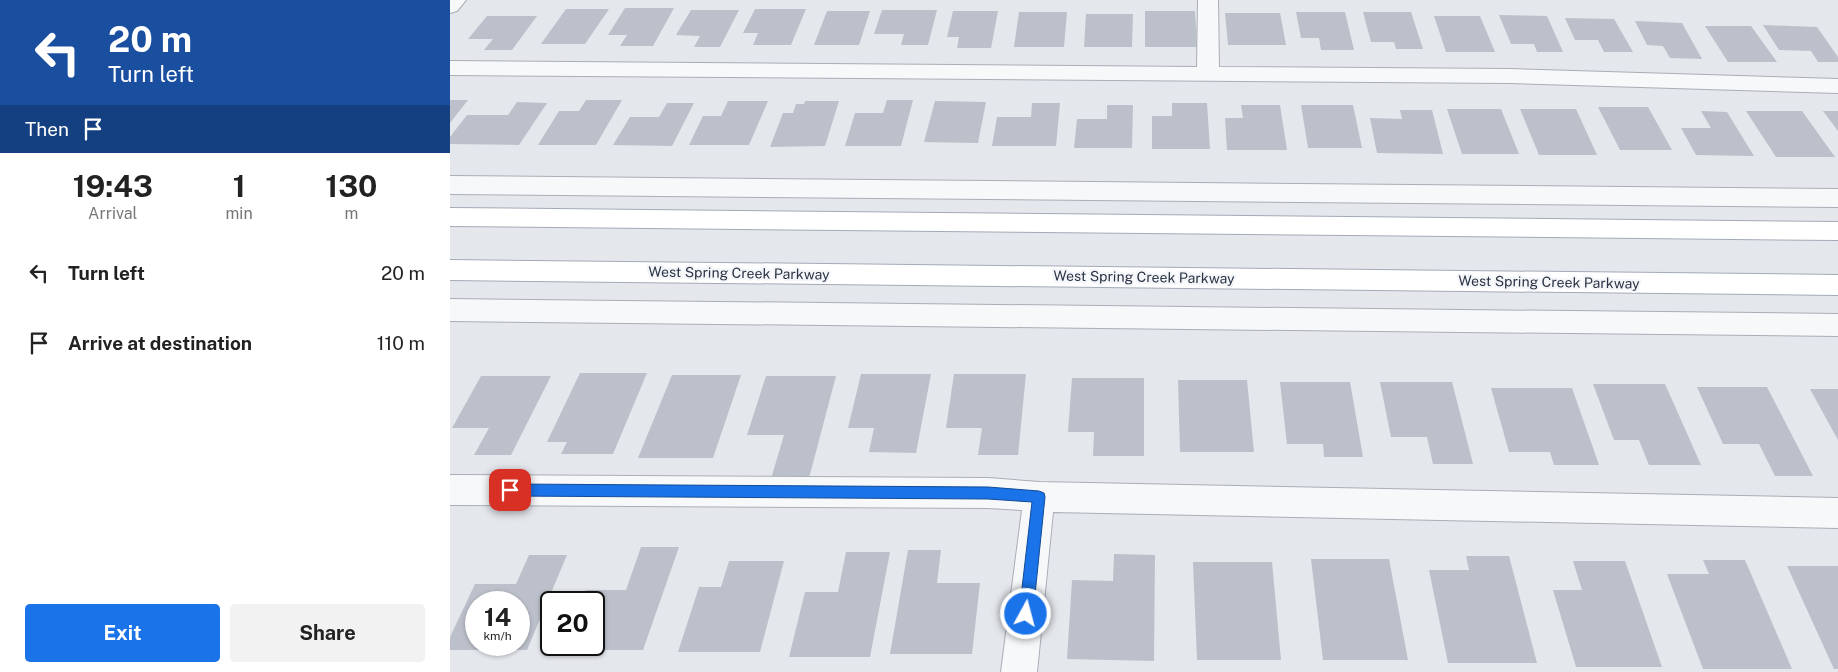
<!DOCTYPE html>
<style>
:root{--surface:#fff;--page:#f2f2f2;--text:#222;--muted:#767676;--accent:#1a73e8}
body{margin:0;font-family:"Public Sans",sans-serif;background:var(--page);color:var(--text);height:100vh;display:flex;flex-direction:column;font-size:19px;white-space:nowrap}
*{box-sizing:border-box;margin:0}
p{font-size:16px;color:var(--muted)}
.icon{flex:none;width:28px;height:28px;fill:none;stroke:currentColor;stroke-width:2;stroke-linecap:round;stroke-linejoin:round}
.map{position:relative;flex:1;overflow:hidden}
.side{display:flex;flex-direction:column;background:var(--surface);width:450px}
.side>*{flex:none}
.guide{background:#1a4fa0;color:#fff;overflow:hidden}
.speed{position:absolute;left:15px;top:591px;display:flex;gap:10px;font-size:25px;font-weight:700;text-align:center}
.speed>*{display:grid;place-content:center;width:65px;height:65px;border-radius:50%;background:var(--surface);box-shadow:0 1px 4px #0004;line-height:1}
.speed small{font-size:12px;font-weight:400}
.speed .limit{border:2px solid #111;border-radius:8px;background:#fff;color:#111}
.pin{position:absolute;display:grid;place-items:center;width:42px;height:42px;color:#fff;margin:-21px;border-radius:10px;box-shadow:0 2px 8px #0006}
.me{position:absolute;width:55px;margin:-28px;rotate:7deg;stroke-linejoin:round;filter:drop-shadow(0 0 4px #0008)}
.turn{display:flex;align-items:center;gap:18px;height:105px;padding:0 25px;font-size:22px}
.turn .icon{width:65px;height:65px;stroke-width:2.5}
.turn b{display:block;font-size:35px;line-height:42px}
.then{display:flex;align-items:center;height:48px;padding:0 25px;background:#0003;gap:10px;font-size:19px}
.eta{display:flex;justify-content:space-evenly;align-items:center;height:85px;text-align:center}
.eta b{font-size:30px;font-weight:700;line-height:35px}
.action{display:flex;gap:10px;margin-top:auto;padding:10px 25px}
.action a{flex:1;height:58px;border-radius:5px;background:var(--accent);color:#fff;font-size:20px;font-weight:700;line-height:58px;text-align:center}
.action a+a{background:var(--page);color:var(--text)}
ul{padding:0;list-style:none}
li{display:flex;align-items:center;gap:15px;height:70px;padding:0 25px}
li div{flex:1}
li b{display:block;font-size:19px}
li em{font-style:normal}
main{display:flex;flex:1;min-height:0}
.map>svg:first-child{display:block}
</style>
<main>
<section class="side">
<div class="guide">
<div class="turn"><svg class="icon" aria-label="left" viewBox="0 0 24 24"><path d="M17 20v-9H6M10 6l-5 5 5 5"/></svg><div><b>20 m</b>Turn left</div></div>
<div class="then">Then<svg class="icon" aria-label="arrive" viewBox="0 0 24 24"><path d="M6 21V4h12l-3 4 3 4H6"/></svg></div>
</div>
<div class="eta">
<div><b>19:43</b><p>Arrival</p></div>
<div><b>1</b><p>min</p></div>
<div><b>130</b><p>m</p></div>
</div>
<ul>
<li><svg class="icon" aria-label="left" viewBox="0 0 24 24"><path d="M17 20v-9H6M10 6l-5 5 5 5"/></svg><div><b>Turn left</b></div><em>20 m</em></li>
<li><svg class="icon" aria-label="arrive" viewBox="0 0 24 24"><path d="M6 21V4h12l-3 4 3 4H6"/></svg><div><b>Arrive at destination</b></div><em>110 m</em></li>
</ul>
<div class="action"><a>Exit</a><a>Share</a></div>
</section>
<div class="map">
<svg width="1388" height="672" viewBox="0 0 1388 672">
<rect width="100%" height="100%" fill="#e4e7ec"/>
<g fill="#bbc0ca" fill-rule="evenodd">
<polygon points="175,8 224,8 203,46 170,46 177,35 158,35"/>
<polygon points="116,9 159,9 135,44 91,44"/>
<polygon points="305,9 356,9 341,45 303,45 308,33 293,33"/>
<polygon points="241,10 289,10 270,47 244,47 250,36 226,35"/>
<polygon points="432,10 487,10 478,45 451,45 454,34 424,34"/>
<polygon points="377,11 420,11 409,45 364,45"/>
<polygon points="503,11 548,11 541,48 507,48 509,37 497,37"/>
<polygon points="695,11 745,11 747,47 695,47"/>
<polygon points="569,12 617,12 614,47 564,47"/>
<polygon points="846,12 895,12 904,50 871,50 869,38 851,38"/>
<polygon points="913,12 961,12 973,49 946,49 944,42 921,42"/>
<polygon points="775,13 830,13 836,45 778,45"/>
<polygon points="636,14 683,14 682,47 634,47"/>
<polygon points="1049,15 1097,16 1113,52 1087,52 1084,44 1061,44"/>
<polygon points="37,16 87,16 62,50 34,50 43,39 18,39"/>
<polygon points="984,16 1030,16 1045,52 996,52"/>
<polygon points="1115,18 1164,19 1183,52 1154,52 1148,40 1125,40"/>
<polygon points="1185,21 1232,23 1252,59 1220,58 1213,46 1197,45"/>
<polygon points="1313,25 1367,27 1388,57 1388,62 1368,62 1361,51 1329,50"/>
<polygon points="1255,26 1301,26 1327,62 1278,62"/>
<polygon points="0,100 18,100 0,123"/>
<polygon points="136,100 172,100 146,145 88,145 109,111 129,111"/>
<polygon points="437,100 463,100 451,146 395,146 405,113 433,113"/>
<polygon points="278,101 318,101 299,145 239,145 253,116 271,116"/>
<polygon points="355,101 389,101 375,146 320,147 333,113 343,113 346,104 354,104"/>
<polygon points="485,101 536,102 528,143 474,142"/>
<polygon points="67,102 97,103 69,145 0,144 0,137 17,115 58,115"/>
<polygon points="217,103 244,103 222,146 163,145 180,117 209,117"/>
<polygon points="582,103 610,103 606,146 542,146 547,117 581,117"/>
<polygon points="722,103 757,103 760,149 702,149 702,116 722,116"/>
<polygon points="657,105 683,105 682,148 624,148 627,119 657,119"/>
<polygon points="791,105 830,105 837,150 777,150 775,118 793,118"/>
<polygon points="851,105 903,105 912,148 858,148"/>
<polygon points="1148,107 1198,107 1222,150 1170,150"/>
<polygon points="997,109 1051,109 1069,154 1012,154"/>
<polygon points="1070,109 1126,109 1147,155 1089,155"/>
<polygon points="950,110 982,110 993,154 927,153 920,118 952,119"/>
<polygon points="1251,111 1277,112 1304,156 1246,155 1231,128 1261,128"/>
<polygon points="1296,111 1352,111 1385,157 1326,157"/>
<polygon points="1373,111 1388,111 1388,131"/>
<polygon points="130,373 197,373 163,454 111,454 117,442 97,442"/>
<polygon points="411,374 481,374 466,453 419,452 424,428 398,428"/>
<polygon points="504,374 576,374 568,455 528,455 532,428 496,428"/>
<polygon points="222,375 291,375 263,458 188,458"/>
<polygon points="31,376 101,376 61,455 24,455 39,428 2,428"/>
<polygon points="316,376 386,376 358,482 320,482 334,435 297,435"/>
<polygon points="622,378 694,378 694,456 643,456 644,432 618,432"/>
<polygon points="728,380 797,380 804,452 730,452"/>
<polygon points="830,382 900,382 913,457 874,457 873,444 837,444"/>
<polygon points="930,382 1002,382 1023,464 983,464 977,437 941,437"/>
<polygon points="1143,384 1215,384 1251,465 1199,465 1189,440 1164,440"/>
<polygon points="1247,387 1317,387 1363,476 1325,476 1309,444 1273,444"/>
<polygon points="1041,388 1122,388 1149,465 1104,465 1100,452 1059,452"/>
<polygon points="1360,389 1388,389 1388,440"/>
<polygon points="191,547 229,547 193,650 112,650 114,645 144,645 144,602 131,602 136,590 176,590"/>
<polygon points="458,550 491,550 487,583 530,583 522,654 440,654"/>
<polygon points="396,552 440,552 420,657 339,657 355,592 388,592"/>
<polygon points="664,554 705,555 704,661 617,659 622,580 663,581"/>
<path d="M 79,555 L 117,555 L 77,650 L 0,650 L 0,637 L 25,584 L 66,584 ZM 26,602 L 69,602 L 69,645 L 26,645 Z"/>
<polygon points="1016,556 1059,556 1087,663 998,663 979,570 1019,570"/>
<polygon points="861,559 939,559 958,660 873,660"/>
<polygon points="1253,560 1295,560 1342,669 1253,669 1217,574 1259,574"/>
<polygon points="279,561 334,561 310,652 228,652 249,587 271,587"/>
<polygon points="1123,561 1175,561 1212,667 1126,667 1103,590 1132,590"/>
<polygon points="743,562 822,562 831,660 747,660"/>
<polygon points="1337,566 1388,566 1388,669 1384,669"/>
</g>
<g fill="none" stroke-linecap="round" stroke-linejoin="round">
<g stroke="#a9aeb7" stroke-width="2">
<g id="minor">
<polygon points="0,0 16,0 7,11 0,13"/>
<polygon points="748,0 768,0 769,67 1060,69 1388,79 1388,93 1060,83 0,75 0,61 747,67"/>
<polygon points="0,176 1388,189 1388,207 0,194"/>
<polygon points="0,299 1388,314 1388,336 0,321"/>
<polygon points="0,475 538,478 589,482 1388,498 1388,528 603,512 587,672 551,672 572,510 538,508 0,505"/>
</g>
</g>
<g stroke="#a3abb8" stroke-width="2">
<g id="major">
<polygon points="0,208 1388,222 1388,240 0,226"/>
<polygon points="0,260 1388,275 1388,295 0,280"/>
</g>
</g>
<use href="#minor" fill="#f7f8fa" fill-rule="evenodd"/>
<use href="#major" fill="#fff" fill-rule="evenodd"/>
</g>
<polygon fill="#1a73e8" stroke="#114b97" points="60,484 538,487 589,491 594,493 595,497 583,614 581,619 576,621 571,619 569,614 582,502 538,499 60,496 55,495 53,490 55,486"/>
<g text-anchor="middle" dominant-baseline="central" stroke-width="4.5" stroke-linejoin="round" paint-order="stroke">
<g font-size="14" fill="#2b3445" stroke="#f4f6f9">
<text transform="translate(289 273) rotate(1)">West Spring Creek Parkway</text>
<text transform="translate(694 277) rotate(1)">West Spring Creek Parkway</text>
<text transform="translate(1099 282) rotate(1)">West Spring Creek Parkway</text>
</g>
</g>
</svg>
<div class="speed"><div>14<small>km/h</small></div><div class="limit">20</div></div>
<div class="pin" style="left:60px;top:490px;background:#d93025"><svg class="icon" aria-label="arrive" viewBox="0 0 24 24"><path d="M6 21V4h12l-3 4 3 4H6"/></svg></div>
<svg class="me" style="left:576px;top:614px" viewBox="-20 -20 40 40"><circle r="17" fill="#1a73e8" stroke="#fff" stroke-width="3"/><path d="M0-11L8 9 0 5-8 9z" fill="#fff"/></svg>
</div>
</main>
